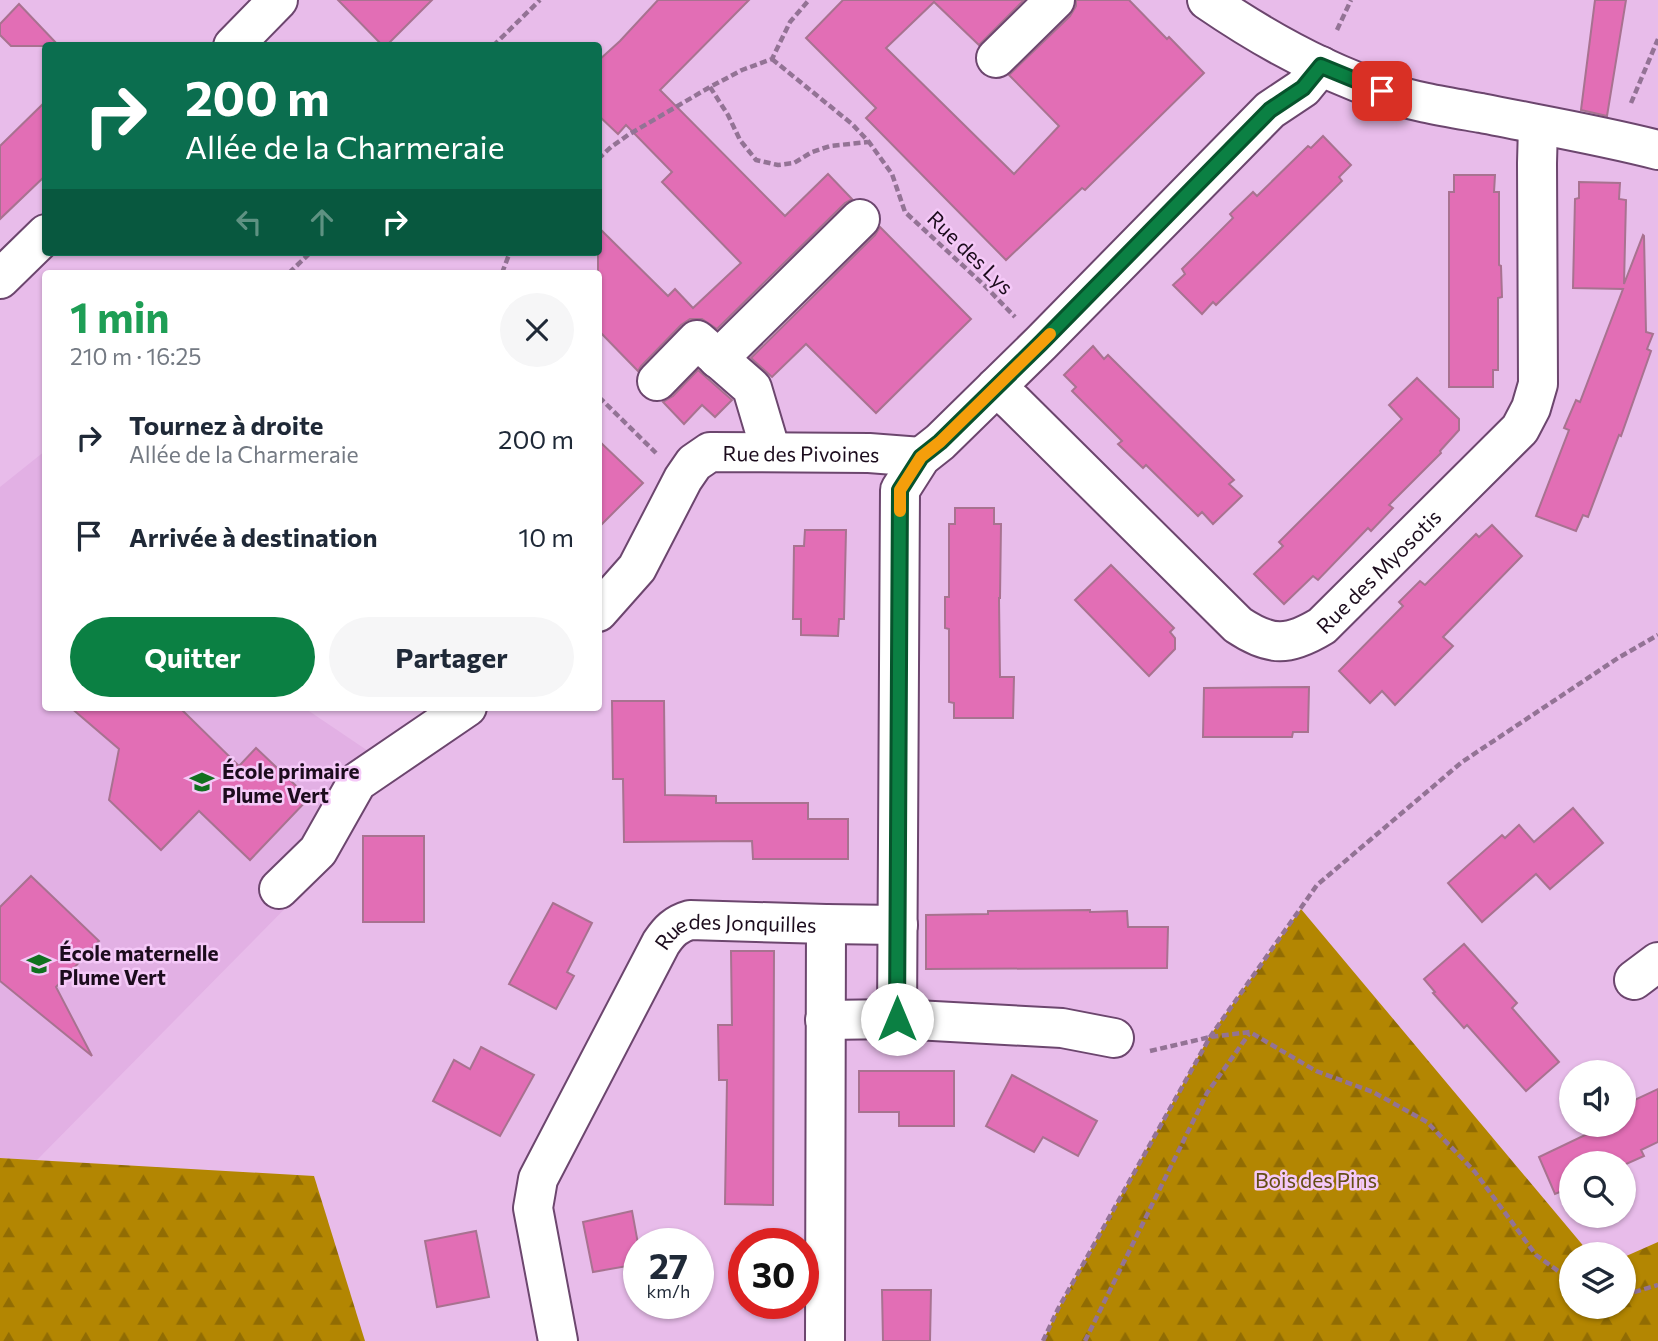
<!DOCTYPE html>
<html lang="fr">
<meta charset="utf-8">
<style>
:root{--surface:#fff;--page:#f6f6f7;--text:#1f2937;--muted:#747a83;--accent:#0b8043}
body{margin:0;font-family:Commissioner,sans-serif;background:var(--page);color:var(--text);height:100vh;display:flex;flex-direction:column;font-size:26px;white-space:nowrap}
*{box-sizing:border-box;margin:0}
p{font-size:23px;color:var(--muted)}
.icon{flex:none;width:38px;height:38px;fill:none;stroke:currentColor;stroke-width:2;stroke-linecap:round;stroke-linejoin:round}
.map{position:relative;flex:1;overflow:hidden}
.sheet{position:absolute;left:42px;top:270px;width:560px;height:441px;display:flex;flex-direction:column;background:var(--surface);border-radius:7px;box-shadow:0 2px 5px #0004}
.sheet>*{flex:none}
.banner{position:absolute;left:42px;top:42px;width:560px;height:214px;border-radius:7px;box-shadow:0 2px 5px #0004;background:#0b6e4f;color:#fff;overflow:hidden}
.buttons{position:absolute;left:1559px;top:1060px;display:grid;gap:14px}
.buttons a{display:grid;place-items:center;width:77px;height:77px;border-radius:50%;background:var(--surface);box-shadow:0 2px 5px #0004;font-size:35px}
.speed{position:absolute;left:623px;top:1228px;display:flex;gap:14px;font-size:35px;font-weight:700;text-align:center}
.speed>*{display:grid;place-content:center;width:91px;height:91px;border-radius:50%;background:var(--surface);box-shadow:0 2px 5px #0004;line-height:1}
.speed small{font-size:18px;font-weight:400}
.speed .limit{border:10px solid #d22;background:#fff;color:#111}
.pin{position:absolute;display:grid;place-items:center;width:60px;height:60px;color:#fff;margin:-30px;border-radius:14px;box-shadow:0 4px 10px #0006}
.me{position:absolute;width:77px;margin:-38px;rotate:0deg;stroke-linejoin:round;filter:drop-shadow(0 0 5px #0008)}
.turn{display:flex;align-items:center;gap:24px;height:147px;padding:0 28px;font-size:32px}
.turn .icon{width:91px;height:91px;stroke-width:2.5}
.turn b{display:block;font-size:49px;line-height:60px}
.lanes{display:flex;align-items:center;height:66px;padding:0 28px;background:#0003;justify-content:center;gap:35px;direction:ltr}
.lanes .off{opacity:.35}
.round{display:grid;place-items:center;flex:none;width:74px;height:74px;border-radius:37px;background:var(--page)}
.overview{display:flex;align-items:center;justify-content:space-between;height:119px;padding:0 28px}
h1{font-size:42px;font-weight:700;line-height:52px;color:#1e9e55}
.cta{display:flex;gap:14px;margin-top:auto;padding:14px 28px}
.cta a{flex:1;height:80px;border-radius:42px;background:var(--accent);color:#fff;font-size:28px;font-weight:700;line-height:80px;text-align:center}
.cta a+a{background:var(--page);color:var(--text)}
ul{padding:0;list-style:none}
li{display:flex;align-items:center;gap:21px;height:98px;padding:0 28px}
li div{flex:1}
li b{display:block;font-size:26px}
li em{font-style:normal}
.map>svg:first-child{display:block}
</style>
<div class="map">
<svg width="1658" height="1341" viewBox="0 0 1658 1341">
<defs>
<pattern id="forest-firs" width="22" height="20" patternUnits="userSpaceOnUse" patternTransform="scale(1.75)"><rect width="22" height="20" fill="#b38602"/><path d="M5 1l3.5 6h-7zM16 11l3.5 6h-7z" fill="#916c03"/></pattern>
</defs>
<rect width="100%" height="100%" fill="#e8bcea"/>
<polygon fill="#e2b0e4" points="45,451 46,707 303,707 377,757 379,775 318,875 37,1160 0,1158 0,487"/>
<g fill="url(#forest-firs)">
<polygon points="1301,909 1591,1255 1572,1255 1572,1307 1624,1307 1624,1257 1658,1242 1658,1341 1043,1341 1058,1309 1209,1037"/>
<polygon points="0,1158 314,1176 365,1341 0,1341"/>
</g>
<g fill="#e26eb5" stroke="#a87290" stroke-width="2">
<polygon points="338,0 432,0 386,46 383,46"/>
<polygon points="658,0 749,0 660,90 785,216 828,174 852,199 845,203 717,329 702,319 690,319 681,325 641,366 638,371 598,330 598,227 668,296 675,289 693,308 741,263 662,182 672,172 626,125 618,134 598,115 598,61 620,41"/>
<polygon points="843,0 1024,0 979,45 934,2 886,48 1014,174 1059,126 1009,75 1070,16 1076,6 1076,0 1129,0 1167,39 1169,37 1204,73 1085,190 1082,188 1006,260 866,118 876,108 806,38"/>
<polygon points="1595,0 1626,0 1607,116 1581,110"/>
<polygon points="19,4 59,46 11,46 0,35 0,24"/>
<polygon points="46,101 46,175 0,219 0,146"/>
<polygon points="1323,136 1351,165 1339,177 1342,181 1216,305 1213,302 1202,314 1173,285 1185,274 1182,269 1233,218 1230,214 1253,192 1257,196 1308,146 1311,148"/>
<polygon points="1454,175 1495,175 1494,192 1499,192 1499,265 1501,266 1502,297 1498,298 1498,370 1493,370 1493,387 1449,387 1449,192 1454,192"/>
<polygon points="1579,182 1620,183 1619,199 1626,200 1624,284 1643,235 1644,236 1646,332 1653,334 1647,349 1651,351 1621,436 1619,435 1588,517 1583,515 1576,531 1536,516 1569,430 1564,428 1576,400 1580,402 1623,289 1573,288 1575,199 1579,198"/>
<polygon points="880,227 971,319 876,413 806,344 772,377 751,358 875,235"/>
<polygon points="1093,346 1104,359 1108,355 1234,480 1229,484 1242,496 1213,524 1202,512 1198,516 1146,465 1143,468 1118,444 1122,441 1072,391 1076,387 1064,375"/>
<polygon points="698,370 732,400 715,417 702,405 684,424 663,402 673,396"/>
<polygon points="1417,378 1459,419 1459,430 1440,451 1441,453 1389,505 1393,508 1371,531 1368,528 1318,580 1313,576 1284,604 1254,574 1283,546 1279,542 1402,419 1389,405"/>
<polygon points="598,440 643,483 598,528"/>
<polygon points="955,508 994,508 994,524 1001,524 1000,598 999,598 1000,677 1014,677 1013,718 954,718 954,703 949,702 949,629 945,628 945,597 949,597 949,524 955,524"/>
<polygon points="1492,525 1522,556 1443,637 1453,646 1395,705 1382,691 1370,703 1339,671 1403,606 1399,602 1420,581 1425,585 1476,534 1479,537"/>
<polygon points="805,530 846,530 844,619 839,619 838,636 801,635 801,619 793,619 794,546 804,546"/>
<polygon points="1111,565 1174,628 1170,632 1175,638 1175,649 1149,676 1075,600"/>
<polygon points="1309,687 1308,732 1293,732 1292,737 1203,737 1204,688"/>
<polygon points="612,701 664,701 665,795 716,796 716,803 808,803 808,819 848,819 848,859 753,859 752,841 624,842 623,779 613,779"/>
<polygon points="70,707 179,707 239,766 256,748 309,798 250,860 199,811 161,850 109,800 119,749"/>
<polygon points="1573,808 1603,843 1550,889 1536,874 1482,922 1448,883 1502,835 1505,838 1519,825 1534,842"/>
<rect x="363" y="836" width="61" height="86"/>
<polygon points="31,876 99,941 56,987 92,1056 0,981 0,907"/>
<polygon points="553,903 592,923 567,972 574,976 556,1009 509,984"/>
<polygon points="1090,910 1090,912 1127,911 1128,927 1168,927 1167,968 926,969 926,915 988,914 988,911"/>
<polygon points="1464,944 1517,1003 1512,1008 1559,1062 1526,1091 1467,1025 1464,1028 1433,993 1435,992 1424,979"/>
<polygon points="731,951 774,951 773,1205 725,1204 727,1080 719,1080 718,1025 732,1025"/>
<polygon points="481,1047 534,1075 500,1136 433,1101 454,1060 470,1069"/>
<polygon points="859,1071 954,1071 954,1126 899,1126 899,1112 859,1112"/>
<polygon points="1012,1075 1097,1121 1078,1156 1043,1137 1034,1152 986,1126"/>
<polygon points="1658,1089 1658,1142 1641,1150 1644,1156 1624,1165 1572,1164 1572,1187 1555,1194 1539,1157 1606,1125 1624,1125 1624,1105"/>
<polygon points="632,1211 639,1249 639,1264 593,1272 583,1222"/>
<polygon points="476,1231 489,1297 437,1307 425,1241"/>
<polygon points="882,1290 931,1290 930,1341 883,1341"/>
</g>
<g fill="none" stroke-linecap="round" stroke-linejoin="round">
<g stroke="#6c466e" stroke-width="42">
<g id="minor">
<path d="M 1207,0 C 1261,37 1319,70 1382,91 C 1414,102 1447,107 1481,113 C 1540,125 1600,135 1658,150"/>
<polyline points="233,46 278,0"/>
<polyline points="996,58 1055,0"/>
<polyline points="0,279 46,234"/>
<polyline points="718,359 860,219"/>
<polyline points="657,381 697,340 752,388 771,452"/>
<path id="s1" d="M 996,387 L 1013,402 L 1238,625 C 1271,647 1289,646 1322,626 L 1520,429 L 1531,408 L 1538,384 L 1537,163 L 1538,125"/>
<path id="s2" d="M 598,612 L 637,568 L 683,479 L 694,463 L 710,452 L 869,453 L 921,457"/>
<polyline points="279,889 318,851 357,782 467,707"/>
<polyline points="826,924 898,925"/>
<polyline points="1634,980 1658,962"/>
<polyline points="897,1019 900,490 921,457 940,442 1041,343 1270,110 1303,88 1321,66"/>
<polyline points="825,1020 897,1019 1062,1028 1114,1038"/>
<path id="s3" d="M 558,1341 L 533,1208 L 538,1179 L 661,943 C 669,931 676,924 690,920 L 826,924 L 825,1341"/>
</g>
</g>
<g stroke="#937395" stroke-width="4.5" stroke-dasharray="7 3.5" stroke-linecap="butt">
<polyline points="1337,30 1351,0"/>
<polyline points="493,46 540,0"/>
<polyline points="772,59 852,124 869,142 892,174 905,212 985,286 1015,317"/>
<polyline points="710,87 728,115 740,140 756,160 778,165 794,163 812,152 830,146 868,142"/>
<polyline points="1631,103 1658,39"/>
<polyline points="598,159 611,147 628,135 710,87 742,70 772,59 790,22 809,0"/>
<polyline points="289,273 311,252"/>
<polyline points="502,273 510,252"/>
<polyline points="598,399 601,399 656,453"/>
<polyline points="1150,1051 1210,1037 1250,1032 1316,1071 1373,1092 1427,1122 1475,1172 1536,1255 1572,1281"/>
<polyline points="1624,1295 1658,1285"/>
<polyline points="1043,1341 1058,1309 1210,1037 1317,885 1462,762 1618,658 1658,635"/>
<polyline points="1085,1341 1207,1093 1249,1034"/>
</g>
<use href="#minor" stroke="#fff" stroke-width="38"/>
</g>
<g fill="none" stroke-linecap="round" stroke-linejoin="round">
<g stroke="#07532c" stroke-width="18">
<polyline id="route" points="897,1019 900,490 921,457 940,442 1041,343 1270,110 1303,88 1321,66 1382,91"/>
</g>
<use href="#route" stroke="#0b8043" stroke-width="12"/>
<polyline stroke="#f59e0b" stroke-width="12" points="900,511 900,490 921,457 940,442 1050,334"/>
</g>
<defs>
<g id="school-bare" transform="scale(1.89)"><path d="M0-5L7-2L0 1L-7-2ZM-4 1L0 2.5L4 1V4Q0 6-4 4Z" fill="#10711f" stroke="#f5c9f8" stroke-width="2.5" paint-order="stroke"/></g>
</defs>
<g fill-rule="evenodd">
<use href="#school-bare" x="202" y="782"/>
<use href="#school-bare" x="39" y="964"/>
</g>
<g text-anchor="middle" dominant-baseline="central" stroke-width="5" stroke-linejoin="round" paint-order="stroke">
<g font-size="21" fill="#1c0c1d" stroke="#f5c9f8">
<text transform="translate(971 252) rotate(44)">Rue des Lys</text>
<text stroke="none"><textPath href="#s2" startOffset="289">Rue des Pivoines</textPath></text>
<text stroke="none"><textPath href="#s1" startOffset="509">Rue des Myosotis</textPath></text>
<text stroke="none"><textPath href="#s3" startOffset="511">Rue des Jonquilles</textPath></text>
</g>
<g font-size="21" font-weight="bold" fill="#1c0c1d" stroke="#f5c9f8" text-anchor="start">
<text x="222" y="770">École primaire<tspan x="222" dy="24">Plume Vert</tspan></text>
<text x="59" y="952">École maternelle<tspan x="59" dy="24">Plume Vert</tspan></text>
</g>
<g font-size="21" fill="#644d15" stroke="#f5c9f8">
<text x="1316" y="1179">Bois des Pins</text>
</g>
</g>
</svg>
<div class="buttons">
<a><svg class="icon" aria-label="sound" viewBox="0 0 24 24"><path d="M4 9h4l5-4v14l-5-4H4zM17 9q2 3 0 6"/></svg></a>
<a><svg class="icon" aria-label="search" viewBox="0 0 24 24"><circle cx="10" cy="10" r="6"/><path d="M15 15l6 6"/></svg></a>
<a><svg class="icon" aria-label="layers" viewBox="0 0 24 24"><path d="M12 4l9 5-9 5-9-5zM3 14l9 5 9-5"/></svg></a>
</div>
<div class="speed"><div>27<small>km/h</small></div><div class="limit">30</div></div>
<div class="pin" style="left:1382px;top:91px;background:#d93025"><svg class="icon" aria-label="arrive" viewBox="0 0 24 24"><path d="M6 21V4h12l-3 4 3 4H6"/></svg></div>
<svg class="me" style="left:897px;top:1019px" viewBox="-20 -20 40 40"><circle r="19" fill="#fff"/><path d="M0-13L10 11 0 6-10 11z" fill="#0b8043"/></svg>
<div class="banner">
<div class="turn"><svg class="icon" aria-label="right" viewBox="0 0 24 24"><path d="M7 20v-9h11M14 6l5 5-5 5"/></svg><div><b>200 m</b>Allée de la Charmeraie</div></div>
<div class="lanes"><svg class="icon off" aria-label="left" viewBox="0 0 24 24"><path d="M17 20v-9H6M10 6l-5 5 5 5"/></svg><svg class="icon off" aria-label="ahead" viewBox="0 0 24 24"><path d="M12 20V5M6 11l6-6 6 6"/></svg><svg class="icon" aria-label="right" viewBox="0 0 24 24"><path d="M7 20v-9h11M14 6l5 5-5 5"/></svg></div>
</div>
<section class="sheet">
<div class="overview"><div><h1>1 min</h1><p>210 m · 16:25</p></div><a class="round"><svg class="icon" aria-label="close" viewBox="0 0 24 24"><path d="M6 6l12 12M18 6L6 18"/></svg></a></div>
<ul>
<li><svg class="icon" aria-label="right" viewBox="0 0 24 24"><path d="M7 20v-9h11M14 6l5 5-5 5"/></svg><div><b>Tournez à droite</b><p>Allée de la Charmeraie</p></div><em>200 m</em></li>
<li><svg class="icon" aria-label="arrive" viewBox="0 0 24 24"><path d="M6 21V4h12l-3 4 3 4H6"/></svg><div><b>Arrivée à destination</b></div><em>10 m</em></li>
</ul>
<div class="cta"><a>Quitter</a><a>Partager</a></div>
</section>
</div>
